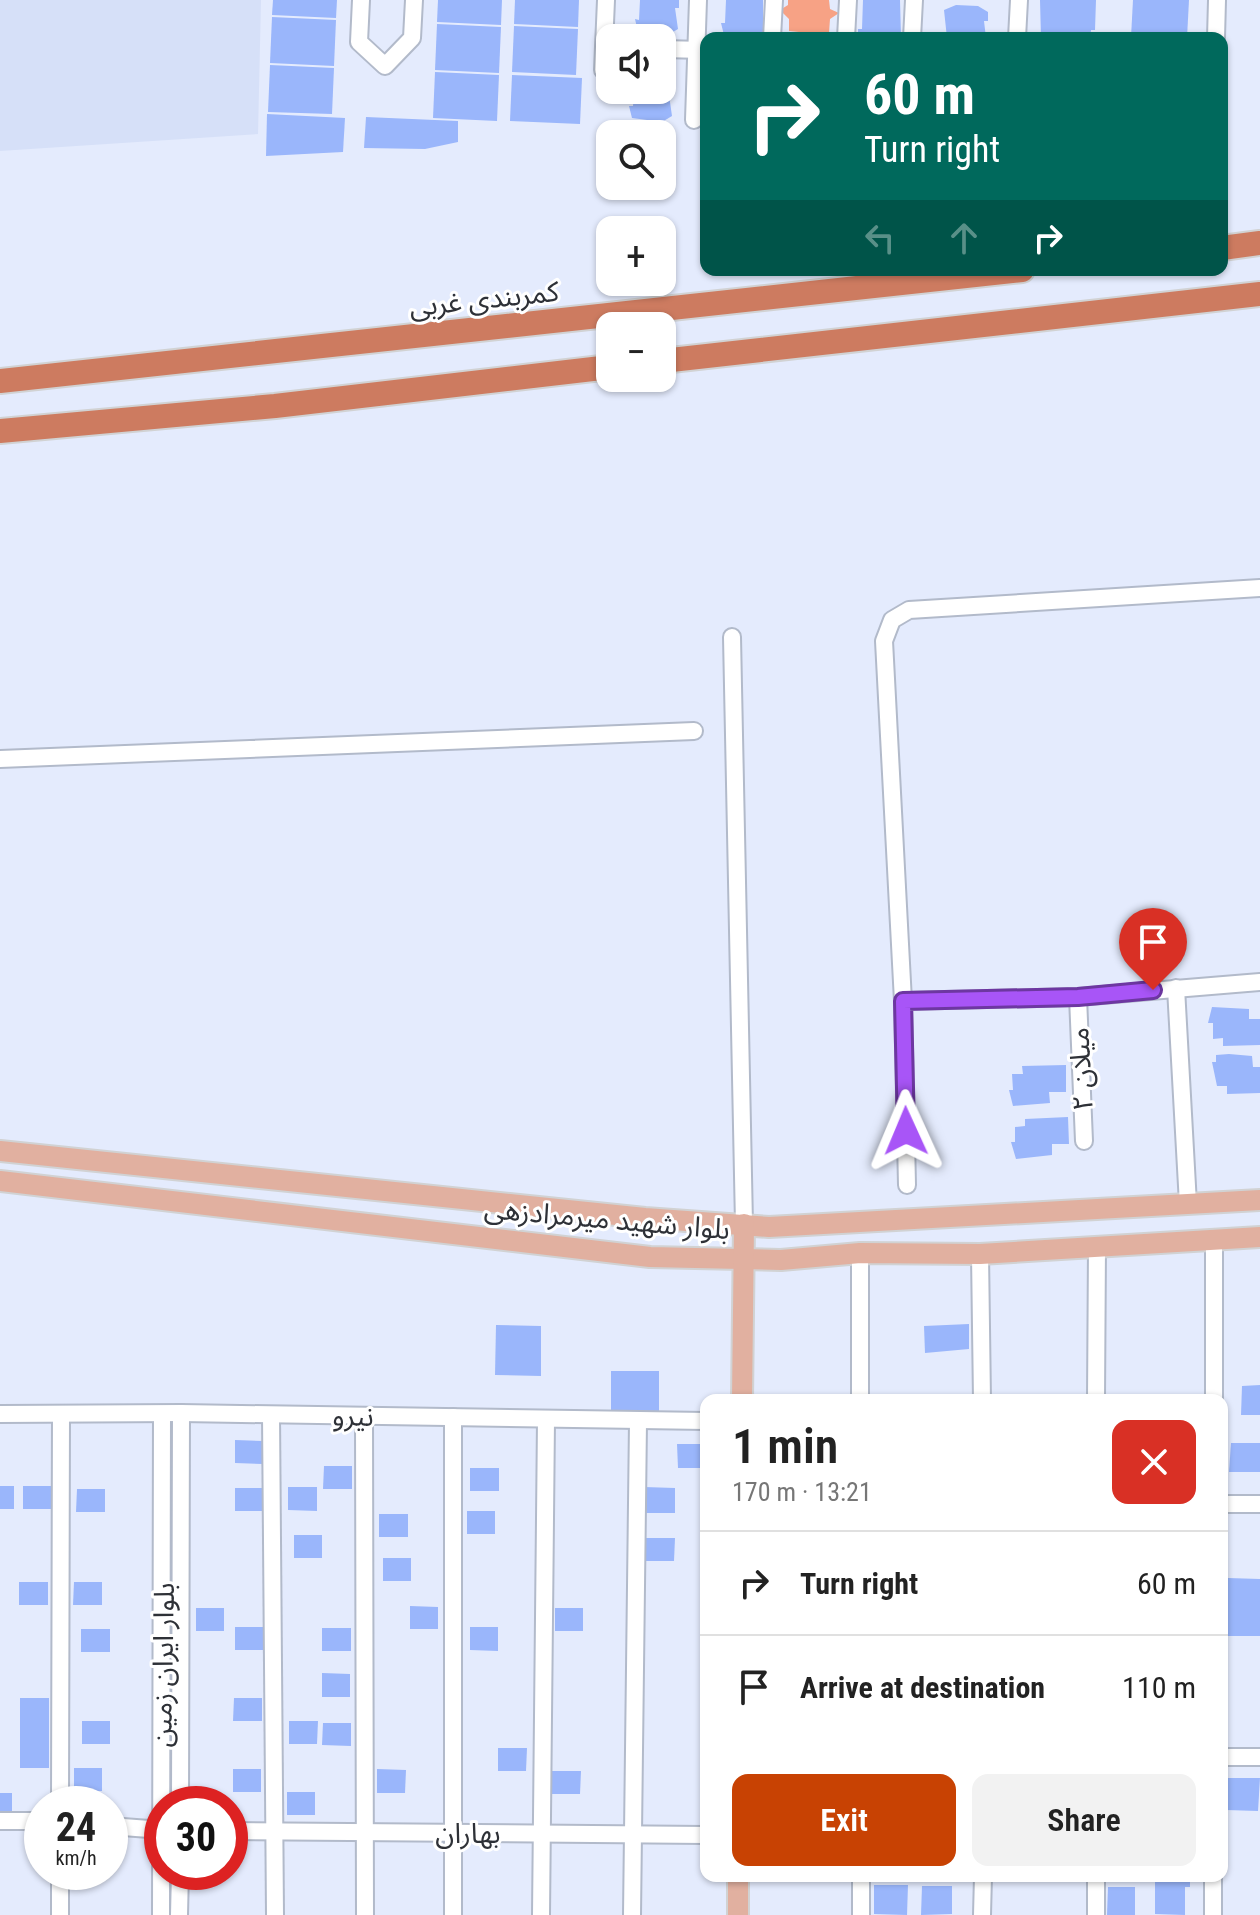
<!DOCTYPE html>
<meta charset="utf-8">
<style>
:root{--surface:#fff;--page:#f2f2f2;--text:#222;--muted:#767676;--line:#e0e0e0;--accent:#c84203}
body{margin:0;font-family:"Roboto Condensed","Noto Sans Arabic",sans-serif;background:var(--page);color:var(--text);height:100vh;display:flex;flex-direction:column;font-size:30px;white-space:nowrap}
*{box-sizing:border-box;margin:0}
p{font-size:26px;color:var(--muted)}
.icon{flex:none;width:44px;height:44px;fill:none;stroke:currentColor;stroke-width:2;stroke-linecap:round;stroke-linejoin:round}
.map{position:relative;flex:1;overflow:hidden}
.sheet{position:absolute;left:700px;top:1394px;width:528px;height:488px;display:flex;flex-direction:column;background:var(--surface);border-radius:16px;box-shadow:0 2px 6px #0004}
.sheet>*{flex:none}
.banner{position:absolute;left:700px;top:32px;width:528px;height:244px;border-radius:16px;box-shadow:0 2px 6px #0004;background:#00695c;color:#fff;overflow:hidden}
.fabs{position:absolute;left:596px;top:24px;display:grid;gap:16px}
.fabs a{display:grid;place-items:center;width:80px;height:80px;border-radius:16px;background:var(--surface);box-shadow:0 2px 6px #0004;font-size:40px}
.speed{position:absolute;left:24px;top:1786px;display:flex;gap:16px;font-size:40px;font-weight:700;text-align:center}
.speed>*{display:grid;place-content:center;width:104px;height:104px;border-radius:50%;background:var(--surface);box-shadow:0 2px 6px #0004;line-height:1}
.speed small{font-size:20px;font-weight:400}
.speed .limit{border:12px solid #d22;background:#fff;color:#111}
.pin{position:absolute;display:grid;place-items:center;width:68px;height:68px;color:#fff;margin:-82px -34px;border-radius:50% 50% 50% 0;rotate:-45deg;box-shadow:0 0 8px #0007}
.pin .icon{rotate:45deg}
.me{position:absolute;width:88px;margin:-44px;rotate:359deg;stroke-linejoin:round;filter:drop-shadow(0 0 6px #0008)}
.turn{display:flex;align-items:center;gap:28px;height:168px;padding:0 32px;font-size:36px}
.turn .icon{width:104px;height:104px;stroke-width:2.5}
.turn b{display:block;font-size:56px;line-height:68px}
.lanes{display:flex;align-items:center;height:76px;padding:0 32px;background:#0003;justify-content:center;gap:40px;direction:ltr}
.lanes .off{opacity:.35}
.round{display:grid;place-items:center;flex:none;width:84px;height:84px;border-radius:16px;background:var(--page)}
.overview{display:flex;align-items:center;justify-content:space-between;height:136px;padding:0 32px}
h1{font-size:48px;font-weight:600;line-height:60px}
.cta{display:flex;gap:16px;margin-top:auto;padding:16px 32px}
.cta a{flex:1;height:92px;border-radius:16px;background:var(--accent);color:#fff;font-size:32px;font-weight:600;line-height:92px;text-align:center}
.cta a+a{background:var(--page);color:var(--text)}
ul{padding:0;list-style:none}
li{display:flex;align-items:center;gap:24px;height:104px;padding:0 32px;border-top:2px solid var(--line)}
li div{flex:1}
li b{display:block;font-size:30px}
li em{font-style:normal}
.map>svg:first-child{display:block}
</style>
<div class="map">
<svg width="1260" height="1915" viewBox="0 0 1260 1915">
<rect width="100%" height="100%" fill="#e4ebfd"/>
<polygon fill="#d6e0f8" points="0,0 261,0 258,134 0,151"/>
<polygon fill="#f7a285" points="788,0 829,0 830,9 839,13 830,19 829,33 804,38 799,32 789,31 789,19 780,10 788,5"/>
<g fill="#9ab6fb">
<polygon points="273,0 337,0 336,18 272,15"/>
<polygon points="438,0 502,0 501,25 437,22"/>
<polygon points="515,0 579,0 578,27 514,24"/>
<polygon points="640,0 679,0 679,8 675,8 678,29 668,35 638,32 635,19 639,20"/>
<polygon points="726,0 763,0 763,33 754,38 724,35 721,23 725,23"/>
<polygon points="863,0 900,0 901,38 858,37 858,29 862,29"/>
<polygon points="1040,0 1096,0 1095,30 1091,30 1090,38 1041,38"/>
<polygon points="1133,0 1189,0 1187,38 1131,37"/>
<polygon points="956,5 978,6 988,12 988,21 984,21 986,38 947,38 944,10"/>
<polygon points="272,17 336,20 334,66 270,63"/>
<polygon points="437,24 501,27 499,73 435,70"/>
<polygon points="514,26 578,29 576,75 512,72"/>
<polygon points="662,64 674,68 674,77 671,77 673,95 669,95 672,116 662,122 632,118 629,106 633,106 634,90 662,90"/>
<polygon points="270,65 334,68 332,114 268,112"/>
<polygon points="435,72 499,75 497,121 433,118"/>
<polygon points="512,75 582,78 580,124 510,121"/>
<polygon points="267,114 345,118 343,152 266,156"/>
<polygon points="366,117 458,121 458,142 425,149 364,148"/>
<polygon points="1212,1007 1249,1009 1249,1019 1260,1019 1260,1045 1223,1046 1223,1038 1213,1039 1213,1023 1208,1023"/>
<polygon points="1229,1054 1252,1056 1253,1067 1260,1067 1260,1093 1227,1094 1227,1086 1217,1086 1212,1062 1216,1062 1216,1055"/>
<polygon points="1066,1065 1066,1092 1049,1092 1050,1103 1013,1106 1009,1090 1013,1090 1012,1074 1023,1074 1022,1066"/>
<polygon points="1068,1117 1069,1144 1052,1144 1052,1155 1016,1159 1011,1142 1015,1142 1015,1127 1025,1126 1025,1119"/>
<polygon points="969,1324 969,1349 925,1353 924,1326"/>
<polygon points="496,1325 541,1326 541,1376 495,1375"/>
<polygon points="611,1371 659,1371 659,1414 611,1413"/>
<polygon points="1260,1385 1260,1415 1241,1415 1242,1386"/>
<polygon points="235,1440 263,1441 263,1464 235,1463"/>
<polygon points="1231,1443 1260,1443 1260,1472 1229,1472"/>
<polygon points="677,1444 706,1444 706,1468 678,1468"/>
<polygon points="324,1466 352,1466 352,1489 323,1489"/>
<rect x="470" y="1468" width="29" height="23"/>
<rect x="0" y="1486" width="14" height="23"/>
<rect x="23" y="1486" width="28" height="23"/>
<polygon points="288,1487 317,1487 317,1511 288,1510"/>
<polygon points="644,1487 675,1488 675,1513 644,1513"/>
<rect x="235" y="1488" width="28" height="23"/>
<polygon points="77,1489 105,1489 105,1512 76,1512"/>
<rect x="467" y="1511" width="28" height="23"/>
<rect x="379" y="1514" width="29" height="23"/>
<rect x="294" y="1535" width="28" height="23"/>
<polygon points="646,1538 675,1538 674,1561 646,1561"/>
<rect x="383" y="1558" width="28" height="23"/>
<polygon points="1228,1578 1260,1579 1260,1636 1227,1636"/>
<rect x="19" y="1582" width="29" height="23"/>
<polygon points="74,1582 102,1582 102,1605 73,1605"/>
<polygon points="410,1606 438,1607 438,1629 410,1629"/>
<rect x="196" y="1608" width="28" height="23"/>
<rect x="555" y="1608" width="28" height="23"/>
<rect x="235" y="1627" width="28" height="23"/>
<polygon points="470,1627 498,1627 498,1651 470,1650"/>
<rect x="322" y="1628" width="29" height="23"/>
<rect x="81" y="1629" width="29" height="23"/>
<polygon points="322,1673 350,1674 350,1697 322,1697"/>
<rect x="20" y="1698" width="29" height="70"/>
<polygon points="234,1698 262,1698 262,1721 233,1721"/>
<rect x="82" y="1721" width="28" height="23"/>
<polygon points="289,1721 318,1721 317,1744 289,1744"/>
<polygon points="323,1723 351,1723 351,1746 322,1745"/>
<polygon points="498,1748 527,1748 526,1771 498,1771"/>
<rect x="74" y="1768" width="28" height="23"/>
<rect x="233" y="1769" width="28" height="23"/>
<polygon points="377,1769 406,1770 405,1793 377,1793"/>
<polygon points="552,1771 581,1771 580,1794 552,1794"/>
<polygon points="1227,1778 1260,1778 1258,1811 1226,1810"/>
<rect x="287" y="1792" width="28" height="23"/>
<rect x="0" y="1793" width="12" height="23"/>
<polygon points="1155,1876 1190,1876 1190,1887 1185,1887 1185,1915 1155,1914"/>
<polygon points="874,1885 908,1885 907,1915 874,1914"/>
<polygon points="922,1886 952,1886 952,1914 921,1915"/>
<polygon points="1108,1887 1135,1887 1135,1915 1107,1915"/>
</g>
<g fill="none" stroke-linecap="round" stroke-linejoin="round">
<g stroke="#b2baca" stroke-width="20">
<g id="minor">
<polyline points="361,0 359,42 385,66 412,38 414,0"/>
<polyline points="772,38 774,0"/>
<polyline points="846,38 848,0"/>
<polyline points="912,38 914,0"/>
<polyline points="1017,38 1019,0"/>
<polyline points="1216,38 1217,0"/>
<polyline points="662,49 704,50"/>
<polyline points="603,70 606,0"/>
<polyline points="694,120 698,0"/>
<polyline points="732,637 744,1224"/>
<polyline points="0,759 694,731"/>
<polyline points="1176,988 1188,1204"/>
<polyline points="1078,997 1084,1141"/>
<polyline points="903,1001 1078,997 1260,982"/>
<polyline points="907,1185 903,1001 884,641 892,620 909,610 1260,588"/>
<polyline points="860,1253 860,1400"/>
<polyline points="980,1254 982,1400"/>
<polyline points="1096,1400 1097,1247"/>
<polyline points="1214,1400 1214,1240"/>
<polyline points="0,1414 181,1413 706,1421"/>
<polyline points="271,1415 275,1915"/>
<polyline points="364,1416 365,1915"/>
<polyline points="1222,1504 1260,1504"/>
<polyline points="1222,1757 1260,1757"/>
<polyline points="60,1804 61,1414"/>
<polyline points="180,1804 181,1413"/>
<polyline points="0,1821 42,1821"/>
<polyline points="110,1826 162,1830"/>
<polyline points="230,1831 706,1835"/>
<polyline points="60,1872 60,1915"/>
<polyline points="861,1876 861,1915"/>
<polyline points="1096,1876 1096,1915"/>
<polyline points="1213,1876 1213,1915"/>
<polyline points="161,1915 162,1414"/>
<polyline points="179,1915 180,1872"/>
<polyline points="453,1915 453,1417"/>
<polyline points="541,1915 546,1420"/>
<polyline points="632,1915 638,1422"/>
<polyline points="982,1915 983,1876"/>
</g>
</g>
<g stroke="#d1d2d3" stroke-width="24">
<g id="major">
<polyline points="0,1151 645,1218 769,1227 1260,1200"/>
<polyline points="0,1181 650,1257 781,1260 860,1253 980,1254 1260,1237"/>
<polyline points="742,1400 744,1224"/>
<polyline points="738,1915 738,1876"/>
</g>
</g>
<g stroke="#d1d2d3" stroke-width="28">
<g id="highway">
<polyline points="1222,248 1260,243"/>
<polyline points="662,361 1260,294"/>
<polyline points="0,381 1022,270"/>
<polyline points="0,431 275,406 610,367"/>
</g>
</g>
<use href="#minor" stroke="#fff" stroke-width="16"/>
<use href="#major" stroke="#e1b0a0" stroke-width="20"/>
<use href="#highway" stroke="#cd7b60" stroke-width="24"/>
</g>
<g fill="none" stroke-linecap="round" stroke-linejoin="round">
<g stroke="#6d37a1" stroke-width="20">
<polyline id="route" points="906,1131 903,1001 1078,997 1153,990"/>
</g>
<use href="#route" stroke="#a855f7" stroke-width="14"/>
</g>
<g text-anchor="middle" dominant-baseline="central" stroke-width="6" stroke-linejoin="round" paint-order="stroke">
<g font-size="28" fill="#2e3137" stroke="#fff">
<text transform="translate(484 299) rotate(-6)">کمربندی غربی</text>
<text transform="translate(1081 1069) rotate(-93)">میلان ۲</text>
<text transform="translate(607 1219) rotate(5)">بلوار شهید میرمرادزهی</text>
<text transform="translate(353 1416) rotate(1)">نیرو</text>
<text transform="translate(163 1665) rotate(-89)">بلوار ایران زمین</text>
<text x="468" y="1833">بهاران</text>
</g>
</g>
</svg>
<div class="fabs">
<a><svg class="icon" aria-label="sound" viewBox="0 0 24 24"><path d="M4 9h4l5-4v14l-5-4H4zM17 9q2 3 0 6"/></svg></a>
<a><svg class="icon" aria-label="search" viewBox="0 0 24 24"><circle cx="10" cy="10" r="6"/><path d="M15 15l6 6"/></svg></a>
<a>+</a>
<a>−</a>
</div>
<div class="speed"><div>24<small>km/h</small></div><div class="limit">30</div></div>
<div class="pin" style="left:1153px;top:990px;background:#d93025"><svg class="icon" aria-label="arrive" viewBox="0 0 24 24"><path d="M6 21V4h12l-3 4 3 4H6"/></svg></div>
<svg class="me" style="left:906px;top:1131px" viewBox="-20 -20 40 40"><path d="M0-17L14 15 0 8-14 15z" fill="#a855f7" stroke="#fff" stroke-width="4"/></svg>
<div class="banner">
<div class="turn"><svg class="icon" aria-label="right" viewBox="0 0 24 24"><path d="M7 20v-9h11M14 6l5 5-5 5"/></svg><div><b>60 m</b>Turn right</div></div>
<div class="lanes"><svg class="icon off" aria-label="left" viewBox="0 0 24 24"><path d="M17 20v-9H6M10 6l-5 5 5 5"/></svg><svg class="icon off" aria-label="ahead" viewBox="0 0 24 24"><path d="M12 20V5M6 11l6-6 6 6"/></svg><svg class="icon" aria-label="right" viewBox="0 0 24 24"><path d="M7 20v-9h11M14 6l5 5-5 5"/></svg></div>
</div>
<section class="sheet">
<div class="overview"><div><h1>1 min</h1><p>170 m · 13:21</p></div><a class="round" style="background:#d93025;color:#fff"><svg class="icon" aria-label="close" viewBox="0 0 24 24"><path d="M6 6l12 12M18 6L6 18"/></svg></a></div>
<ul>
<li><svg class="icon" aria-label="right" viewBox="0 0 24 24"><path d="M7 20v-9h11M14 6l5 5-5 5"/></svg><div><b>Turn right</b></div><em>60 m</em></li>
<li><svg class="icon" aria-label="arrive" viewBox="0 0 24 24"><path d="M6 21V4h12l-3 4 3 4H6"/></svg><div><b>Arrive at destination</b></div><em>110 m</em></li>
</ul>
<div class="cta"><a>Exit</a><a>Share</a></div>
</section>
</div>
